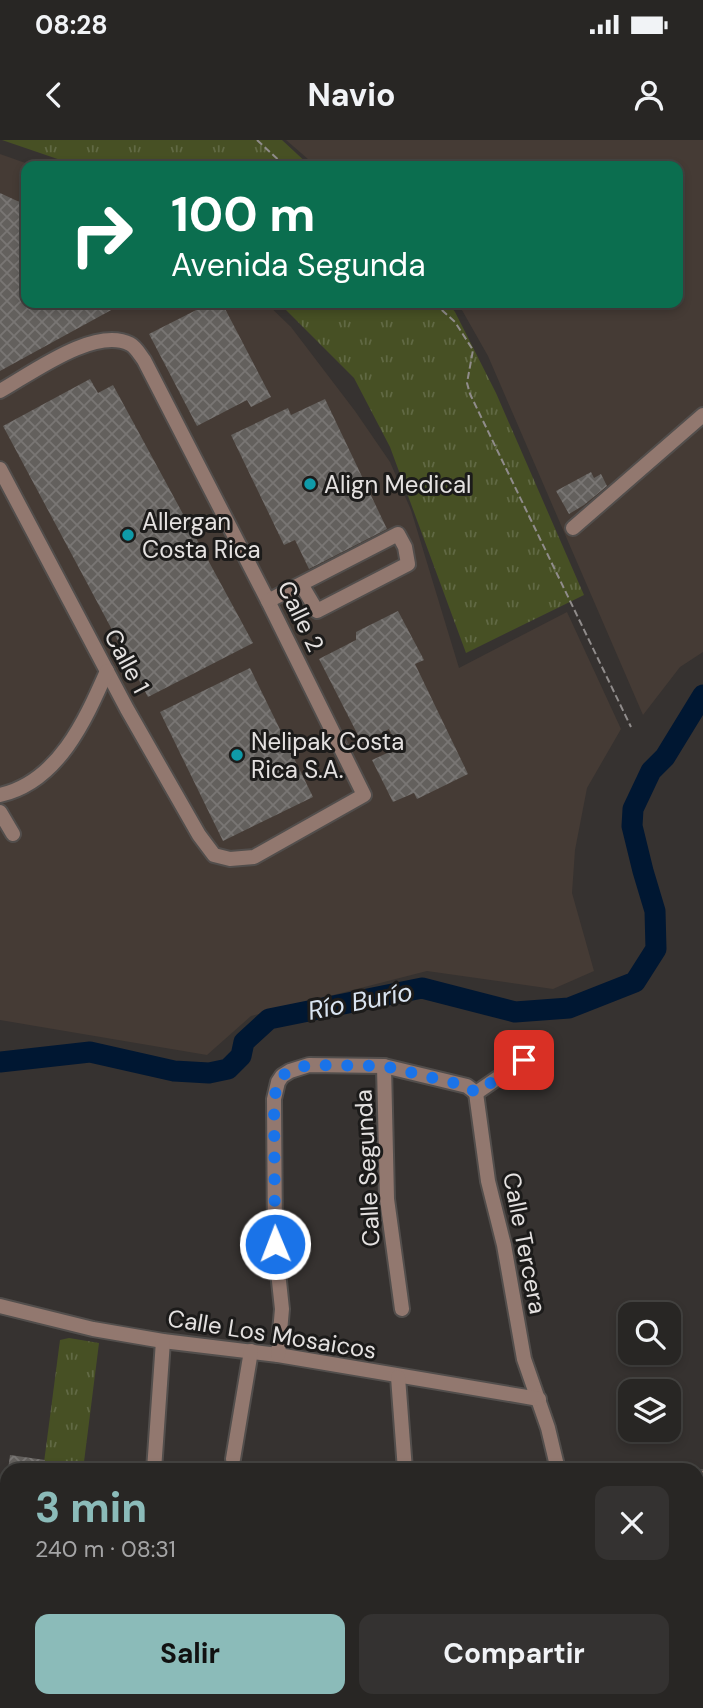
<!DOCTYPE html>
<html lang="es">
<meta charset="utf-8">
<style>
:root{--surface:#282624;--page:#343231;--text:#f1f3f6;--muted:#a5a5a6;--line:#444341;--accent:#8bbbb9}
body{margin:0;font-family:"DM Sans",sans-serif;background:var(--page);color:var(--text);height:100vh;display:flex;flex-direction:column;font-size:26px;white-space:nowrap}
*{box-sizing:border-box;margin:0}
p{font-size:23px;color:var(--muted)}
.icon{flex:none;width:38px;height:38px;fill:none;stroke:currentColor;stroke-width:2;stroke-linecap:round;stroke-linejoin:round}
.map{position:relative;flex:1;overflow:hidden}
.drawer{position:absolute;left:0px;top:1323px;width:704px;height:245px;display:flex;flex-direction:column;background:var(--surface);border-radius:21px 21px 0 0;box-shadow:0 4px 10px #0003,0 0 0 2px var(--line)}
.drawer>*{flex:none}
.hud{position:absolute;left:21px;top:21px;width:662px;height:147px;border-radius:14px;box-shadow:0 4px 10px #0003,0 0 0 2px var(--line);background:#0b6e4f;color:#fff;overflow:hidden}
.controls{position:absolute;left:618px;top:1162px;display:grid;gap:14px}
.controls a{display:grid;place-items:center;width:63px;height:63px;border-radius:14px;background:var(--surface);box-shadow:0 4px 10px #0003,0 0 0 2px var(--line);font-size:35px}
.pin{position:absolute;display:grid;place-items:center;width:60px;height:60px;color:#fff;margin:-30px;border-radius:14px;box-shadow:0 4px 10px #0006}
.me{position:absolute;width:77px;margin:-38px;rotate:359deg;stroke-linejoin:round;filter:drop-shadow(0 0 5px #0008)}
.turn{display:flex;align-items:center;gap:24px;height:147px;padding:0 35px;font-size:32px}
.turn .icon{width:91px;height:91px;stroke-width:2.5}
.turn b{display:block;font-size:49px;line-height:60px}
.round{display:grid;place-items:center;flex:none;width:74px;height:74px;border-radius:14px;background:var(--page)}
.headline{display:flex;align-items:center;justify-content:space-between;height:119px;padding:0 35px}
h1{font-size:42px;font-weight:700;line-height:52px;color:var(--accent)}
.button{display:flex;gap:14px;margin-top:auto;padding:14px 35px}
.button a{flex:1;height:80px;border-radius:14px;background:var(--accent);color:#111;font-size:28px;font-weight:700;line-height:80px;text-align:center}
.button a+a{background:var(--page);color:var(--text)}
.status{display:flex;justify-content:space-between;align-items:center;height:49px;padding:0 35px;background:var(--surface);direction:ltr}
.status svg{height:19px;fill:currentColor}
header{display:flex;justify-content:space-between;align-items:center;height:91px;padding:0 35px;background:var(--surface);font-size:32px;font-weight:700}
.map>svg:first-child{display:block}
</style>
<div class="status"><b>08:28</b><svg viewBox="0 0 49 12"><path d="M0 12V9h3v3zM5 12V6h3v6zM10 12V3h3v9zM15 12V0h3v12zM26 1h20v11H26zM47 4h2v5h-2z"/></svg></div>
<header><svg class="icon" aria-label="back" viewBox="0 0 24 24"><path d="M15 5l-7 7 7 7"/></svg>Navio<svg class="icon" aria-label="person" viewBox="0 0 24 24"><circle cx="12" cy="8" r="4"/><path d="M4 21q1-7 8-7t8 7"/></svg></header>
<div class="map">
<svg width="703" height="1568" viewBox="0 0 703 1568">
<defs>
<pattern id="grass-tufts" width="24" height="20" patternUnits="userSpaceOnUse" patternTransform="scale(1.75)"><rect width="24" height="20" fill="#475024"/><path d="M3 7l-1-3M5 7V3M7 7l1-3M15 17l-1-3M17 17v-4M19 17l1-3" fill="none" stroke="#616944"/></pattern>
<pattern id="building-cross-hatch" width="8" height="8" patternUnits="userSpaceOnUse" patternTransform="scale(1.75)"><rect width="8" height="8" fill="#63605d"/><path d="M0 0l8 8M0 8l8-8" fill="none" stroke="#797674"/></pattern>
</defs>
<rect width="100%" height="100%" fill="#363230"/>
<g fill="#453b35">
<polygon points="286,0 703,0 703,512 680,527 643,575 488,216 458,163 677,163 677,26 316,26"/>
<polygon points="0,14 34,26 26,26 26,163 266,163 291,187 355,271 390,322 411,370 459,528 567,472 621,589 587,648 575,710 572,753 594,831 553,849 427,831 251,876 207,915 0,880"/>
</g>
<g fill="url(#grass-tufts)">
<polygon points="2,0 282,0 310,26 78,26"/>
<polygon points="279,163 448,163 455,172 496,253 584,455 466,513 390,307 354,238"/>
<polygon points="69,1198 99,1203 83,1330 43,1330 60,1200"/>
</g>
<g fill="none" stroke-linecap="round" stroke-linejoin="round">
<polyline stroke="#001732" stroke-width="21" points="0,922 90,912 174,931 209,933 228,929 241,916 244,902 269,879 422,848 515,872 569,868 635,842 656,809 655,771 643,731 632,686 633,669 651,631 665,617 703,555"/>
</g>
<g fill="url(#building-cross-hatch)">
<polygon points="0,53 26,65 26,163 124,163 0,231"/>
<polygon points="210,163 222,163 271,257 251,267 247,260 197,286 149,194"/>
<polygon points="90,239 98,253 113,245 253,503 148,557 3,286"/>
<polygon points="325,259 387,389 309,429 295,400 284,405 231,295 288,268 291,275"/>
<polygon points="591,332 594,338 601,334 607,346 584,365 569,374 556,351"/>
<polygon points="398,471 424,520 415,524 468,634 417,659 414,653 393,662 372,620 398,608 389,589 362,603 319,519 356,500 356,492"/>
<polygon points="250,528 313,657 223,701 160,572"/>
<polygon points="10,1315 45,1320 43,1330 8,1330"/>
</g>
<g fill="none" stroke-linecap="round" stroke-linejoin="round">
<g stroke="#524e4c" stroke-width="18">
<g id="minor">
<path d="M 0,251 C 32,233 95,186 130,204 C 136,207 140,215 144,220 L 268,461 L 364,655 L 254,717 L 230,719 L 214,715 L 199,695 L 127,569 L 0,329"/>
<polyline points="573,388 703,275"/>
<polyline points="268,461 398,394 405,407 408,424 317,471 301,444"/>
<path d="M 0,655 C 58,642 85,581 107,531"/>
<polyline points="0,672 13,694"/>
<polyline points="384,926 387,1059 402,1169"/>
<polyline points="476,953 488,1041 504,1105 524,1219 548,1288 558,1330"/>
<polyline points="476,953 524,920"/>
<polyline points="0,1166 93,1189 163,1201 278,1215 539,1259"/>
<polyline points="278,1215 282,1169 275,1104 274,959 278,942 282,936 290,931 309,925 384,926 467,946 476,953"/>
<polyline points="398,1237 405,1330"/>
<polyline points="233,1319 251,1211"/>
<polyline points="154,1330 163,1201"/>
<polyline points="696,1339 703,1338"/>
<polyline points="122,1561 123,1568"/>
<polyline points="291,1561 293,1568"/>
<polyline points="450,1561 451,1568"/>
<polyline points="610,1561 613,1568"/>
<polyline points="371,1568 400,1561"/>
</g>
</g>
<g stroke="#908c8b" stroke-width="2" stroke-dasharray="7 3.5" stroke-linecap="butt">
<polyline points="257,0 285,26"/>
<polyline points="434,163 455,182 473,210 467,243 470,254 631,587"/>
</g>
<use href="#minor" stroke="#92786f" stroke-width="14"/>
</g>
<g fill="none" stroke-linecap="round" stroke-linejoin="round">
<polyline stroke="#1a73e8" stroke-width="12" stroke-dasharray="0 21.6" points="275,1104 274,959 278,942 282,936 290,930 309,925 384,926 467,946 476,953 524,920"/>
</g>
<g fill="#0f9aa8" stroke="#1c1b1a" stroke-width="2.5">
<circle cx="310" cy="344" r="7"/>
<circle cx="128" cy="395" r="7"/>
<circle cx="237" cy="615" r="7"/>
</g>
<g text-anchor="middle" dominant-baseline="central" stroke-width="6" stroke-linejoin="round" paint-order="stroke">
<g font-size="24" fill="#e4e1e0" stroke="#1c1b1a" text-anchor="start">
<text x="324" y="344">Align Medical</text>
<text x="142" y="381">Allergan<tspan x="142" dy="28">Costa Rica</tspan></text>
<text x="251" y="601">Nelipak Costa<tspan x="251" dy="28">Rica S.A.</tspan></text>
</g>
<g font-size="24" fill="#e4e1e0" stroke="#1c1b1a">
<text transform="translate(301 476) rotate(64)">Calle 2</text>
<text transform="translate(127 521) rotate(62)">Calle 1</text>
<text transform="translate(367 1028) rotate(-93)">Calle Segunda</text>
<text transform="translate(525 1103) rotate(79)">Calle Tercera</text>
<text transform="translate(272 1194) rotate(9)">Calle Los Mosaicos</text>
</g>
<g font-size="26" font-style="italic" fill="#d9e4f1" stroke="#1c1b1a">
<text transform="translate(360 861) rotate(-11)">Río Burío</text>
</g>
</g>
</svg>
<div class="controls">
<a><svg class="icon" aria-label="search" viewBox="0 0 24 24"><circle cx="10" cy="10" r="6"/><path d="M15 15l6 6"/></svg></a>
<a><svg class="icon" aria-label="layers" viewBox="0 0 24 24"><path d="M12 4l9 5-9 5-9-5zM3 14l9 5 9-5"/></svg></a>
</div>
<div class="pin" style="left:524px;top:920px;background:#d93025"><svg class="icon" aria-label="arrive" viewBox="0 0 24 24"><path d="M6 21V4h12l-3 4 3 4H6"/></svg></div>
<svg class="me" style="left:275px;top:1104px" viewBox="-20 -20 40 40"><circle r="17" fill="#1a73e8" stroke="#fff" stroke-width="3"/><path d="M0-11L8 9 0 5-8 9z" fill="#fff"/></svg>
<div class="hud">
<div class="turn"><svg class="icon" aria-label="right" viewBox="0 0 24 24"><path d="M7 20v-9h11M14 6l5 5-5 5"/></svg><div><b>100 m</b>Avenida Segunda</div></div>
</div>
<section class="drawer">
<div class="headline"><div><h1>3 min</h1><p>240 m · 08:31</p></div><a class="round"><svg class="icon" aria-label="close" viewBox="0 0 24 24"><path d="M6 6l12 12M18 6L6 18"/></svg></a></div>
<div class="button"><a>Salir</a><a>Compartir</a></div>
</section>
</div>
